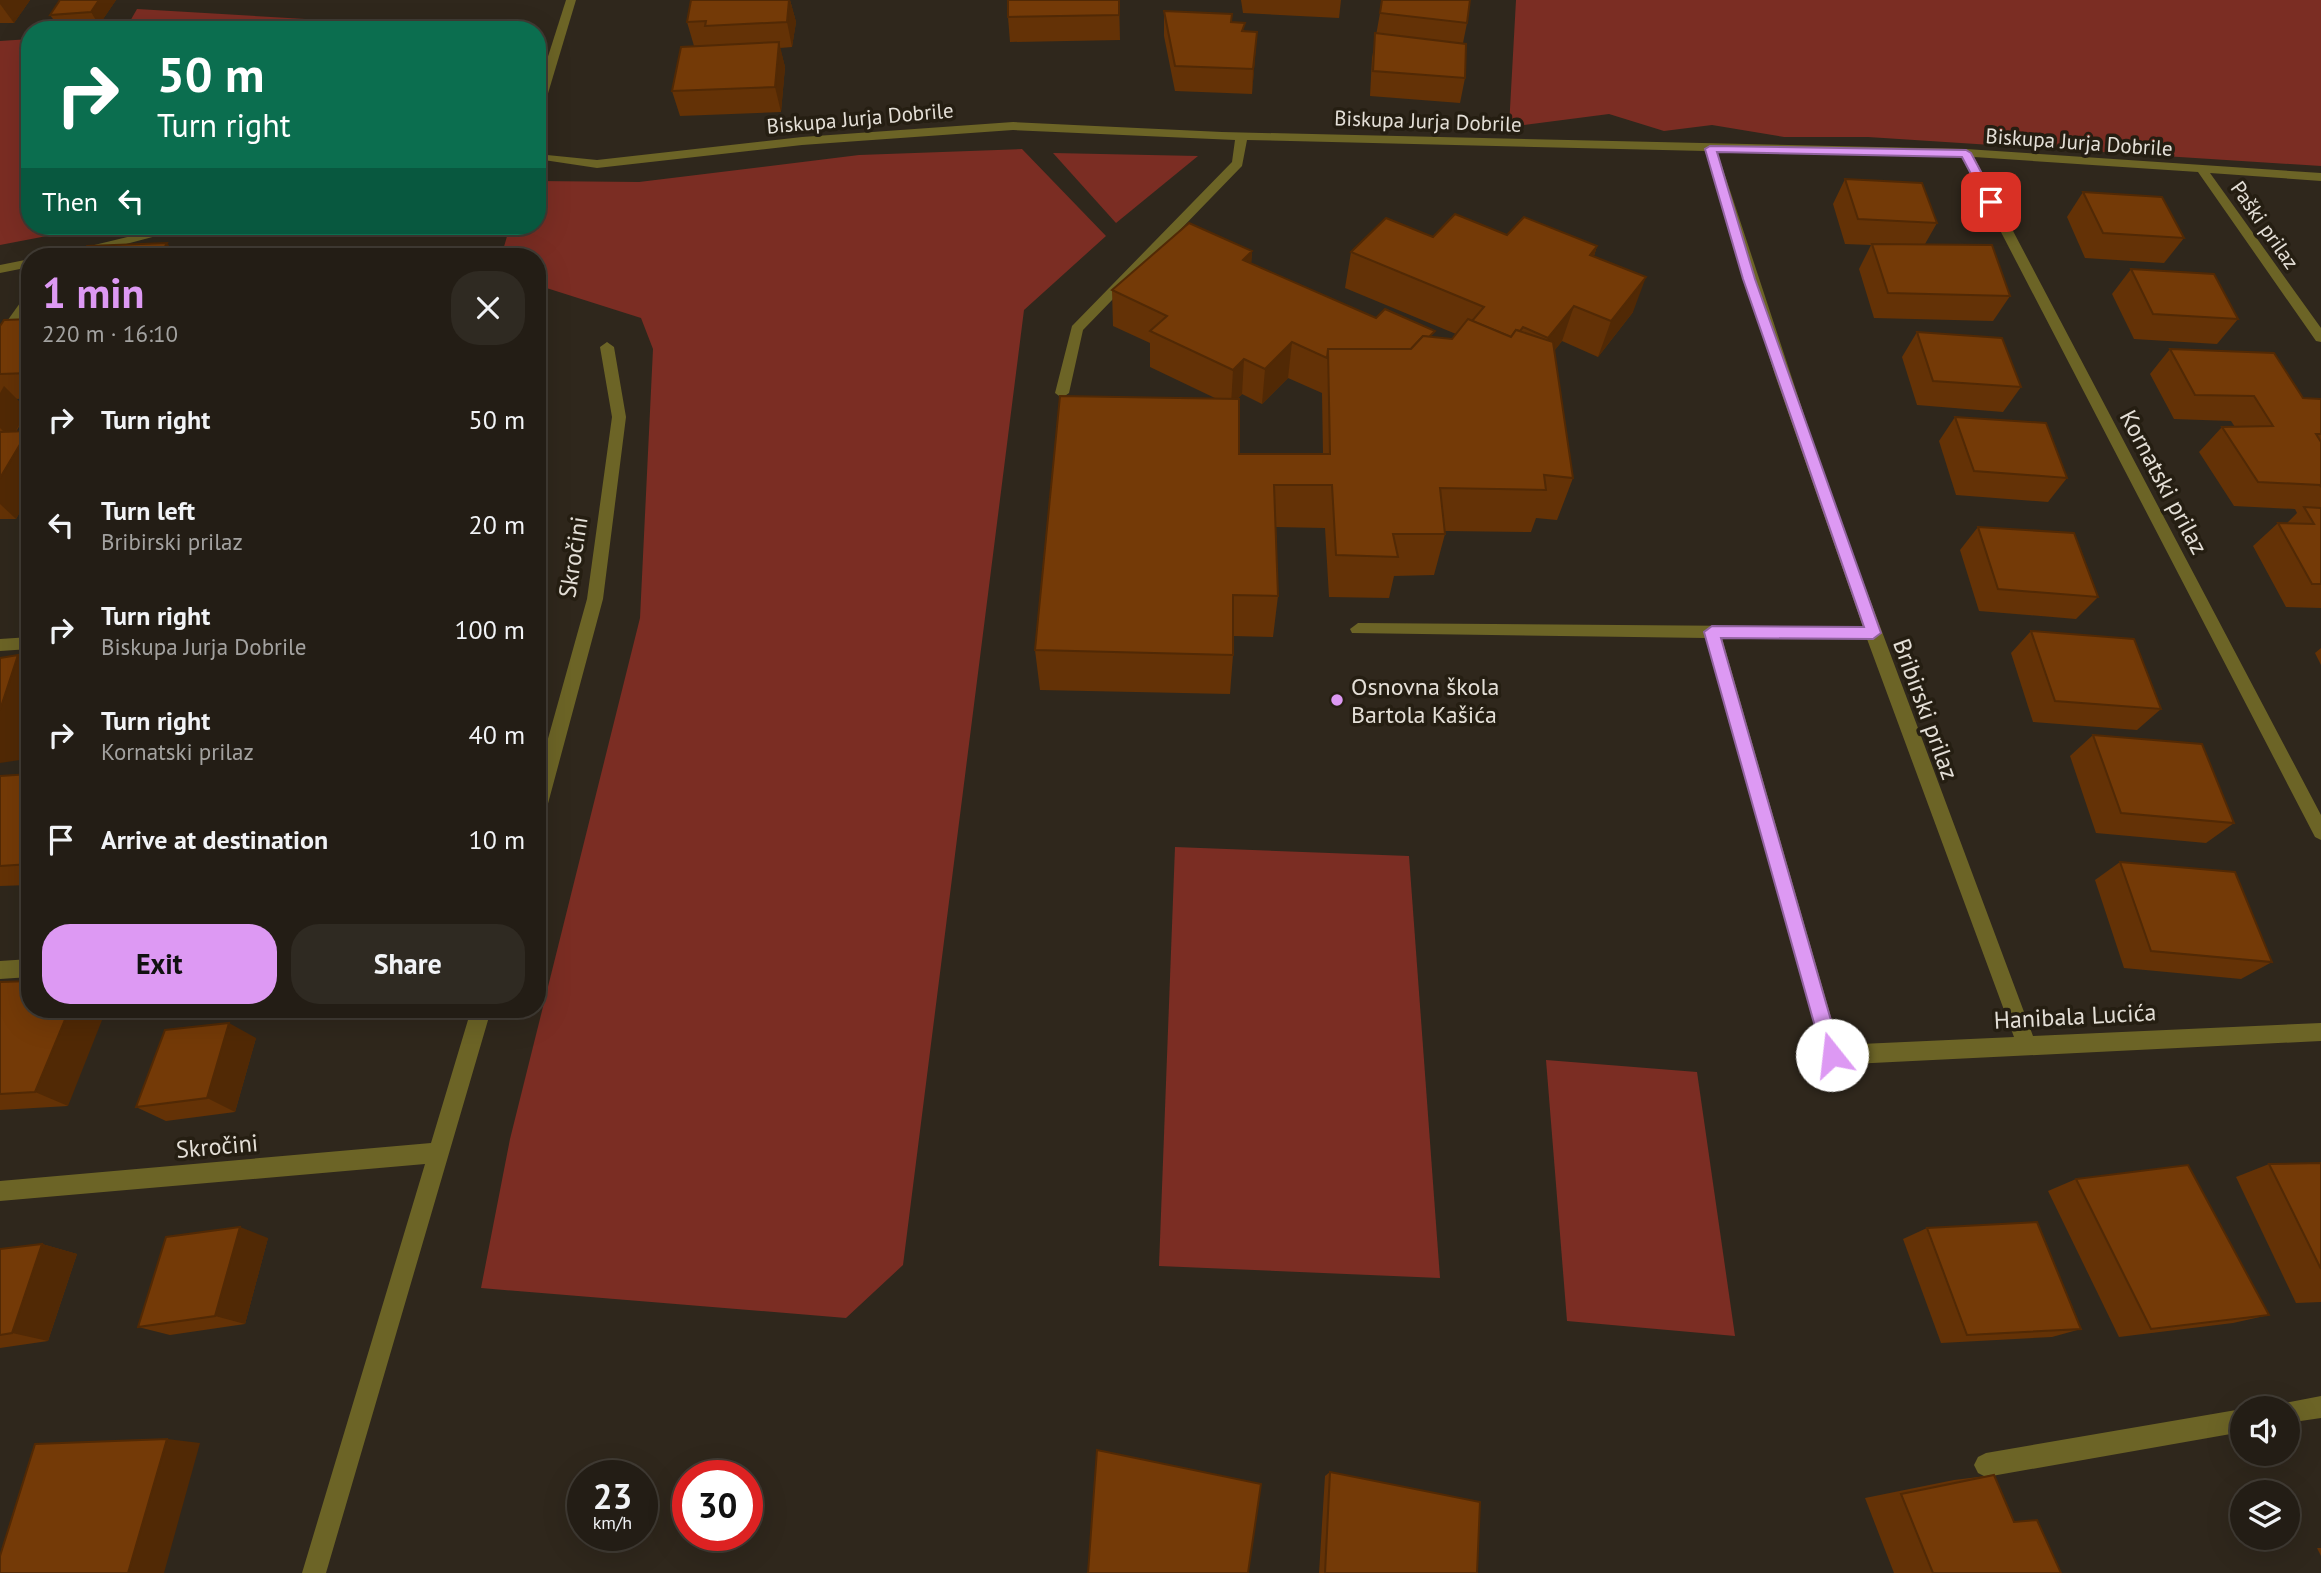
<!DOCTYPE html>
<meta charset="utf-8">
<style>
:root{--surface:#231d15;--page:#2f2a22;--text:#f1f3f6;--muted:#a3a2a0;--line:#403b34;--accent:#dd99f3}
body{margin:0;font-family:"PT Sans",sans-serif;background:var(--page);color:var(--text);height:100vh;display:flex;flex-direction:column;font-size:26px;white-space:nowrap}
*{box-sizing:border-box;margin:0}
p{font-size:23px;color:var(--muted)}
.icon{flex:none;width:38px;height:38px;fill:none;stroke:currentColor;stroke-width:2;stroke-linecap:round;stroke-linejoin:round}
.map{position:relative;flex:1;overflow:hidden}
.details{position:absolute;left:21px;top:248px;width:525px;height:770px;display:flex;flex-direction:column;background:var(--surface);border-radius:28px;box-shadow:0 7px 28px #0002,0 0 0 2px var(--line)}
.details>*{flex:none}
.guide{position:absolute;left:21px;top:21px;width:525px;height:214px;border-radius:28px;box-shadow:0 7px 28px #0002,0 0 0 2px var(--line);background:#0b6e4f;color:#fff;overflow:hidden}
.tools{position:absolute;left:2230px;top:1396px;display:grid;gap:14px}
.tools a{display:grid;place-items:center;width:70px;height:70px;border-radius:50%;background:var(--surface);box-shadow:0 7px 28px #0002,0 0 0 2px var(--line);font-size:35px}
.speed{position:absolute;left:567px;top:1460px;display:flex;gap:14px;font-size:35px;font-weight:700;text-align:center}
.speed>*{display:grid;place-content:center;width:91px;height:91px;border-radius:50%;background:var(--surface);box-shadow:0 7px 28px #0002,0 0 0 2px var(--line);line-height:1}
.speed small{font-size:18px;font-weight:400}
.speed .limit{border:10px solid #d22;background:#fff;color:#111}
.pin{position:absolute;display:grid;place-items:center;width:60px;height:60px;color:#fff;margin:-30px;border-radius:14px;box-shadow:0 4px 10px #0006}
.me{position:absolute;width:77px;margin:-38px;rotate:344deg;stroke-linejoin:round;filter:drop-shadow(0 0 5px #0008)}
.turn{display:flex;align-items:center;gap:24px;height:147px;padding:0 21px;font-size:32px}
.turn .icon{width:91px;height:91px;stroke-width:2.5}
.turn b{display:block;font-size:49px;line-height:60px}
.then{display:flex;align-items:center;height:66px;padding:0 21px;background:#0003;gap:14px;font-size:26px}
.round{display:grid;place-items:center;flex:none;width:74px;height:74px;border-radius:28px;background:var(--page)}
.summary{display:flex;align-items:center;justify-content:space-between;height:119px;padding:0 21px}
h1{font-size:42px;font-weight:700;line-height:52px;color:var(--accent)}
.cta{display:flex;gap:14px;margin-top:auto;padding:14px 21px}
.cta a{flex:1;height:80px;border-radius:28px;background:var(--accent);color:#111;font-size:28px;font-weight:700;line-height:80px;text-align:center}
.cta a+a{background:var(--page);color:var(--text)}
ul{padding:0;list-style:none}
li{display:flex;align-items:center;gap:21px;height:105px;padding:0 21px}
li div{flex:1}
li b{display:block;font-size:26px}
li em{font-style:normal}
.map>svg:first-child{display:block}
</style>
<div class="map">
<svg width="2321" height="1573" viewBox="0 0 2321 1573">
<rect width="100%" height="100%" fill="#2f271c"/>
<g fill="#7b2d23">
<polygon points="1516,0 2321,0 2321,166 1868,137 1784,137 1712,125 1664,131 1609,114 1509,127"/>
<polygon points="137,9 391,24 389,30 125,30"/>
<polygon points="30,39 30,226 99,226 0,245 0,41"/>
<polygon points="1022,149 1106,236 1024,310 903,1265 846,1318 481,1288 510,1139 640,618 653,349 641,318 537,285 537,257 501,257 510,226 537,226 537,181 639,182 859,155"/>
<polygon points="1053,153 1198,156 1116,223"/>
<polygon points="1175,847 1409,856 1440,1278 1159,1266"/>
<polygon points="1546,1060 1697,1072 1735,1336 1567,1321"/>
</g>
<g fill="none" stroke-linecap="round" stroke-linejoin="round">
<g fill="#6c6426" fill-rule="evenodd">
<polygon points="566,0 576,0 543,110 537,113 537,91"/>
<path d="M 1013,122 L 1222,132 L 1966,149 L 2321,173 L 2321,181 L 2210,173 L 2321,328 L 2321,342 L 2316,341 L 2198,172 L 1974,157 L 2321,815 L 2321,840 L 2315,837 L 1962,157 L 1717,151 L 1828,487 L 2033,1036 L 2321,1023 L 2321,1041 L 1832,1065 L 1825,1062 L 1706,638 L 1352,633 L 1350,629 L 1358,623 L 1863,627 L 1775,375 L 1705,151 L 1247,140 L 1242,166 L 1083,330 L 1069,393 L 1062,398 L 1055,393 L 1072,326 L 1232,162 L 1235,140 L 1013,130 L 802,145 L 597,168 L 537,159 L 537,149 L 547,155 L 597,160 L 802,137 ZM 1722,638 L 1867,639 L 2014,1037 L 1839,1045 Z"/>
<polygon points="173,226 194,226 77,257 56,257 57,254"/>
<polygon points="30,259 30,267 0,273 0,265"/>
<polygon points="30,295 30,309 5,344 0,346 0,331 25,296"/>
<polygon points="607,342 614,347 626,417 603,599 546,811 543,816 537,819 537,778 587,599 612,417 600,347"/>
<polygon points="30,637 30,649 0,651 0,639"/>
<polygon points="30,959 30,977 0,979 0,961"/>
<polygon points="471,1010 491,1010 326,1573 302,1573 425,1164 0,1201 0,1181 431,1143"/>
<polygon points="2321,1396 2321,1418 2287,1423 2287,1409 2277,1409 2279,1404"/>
<polygon points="2242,1409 2242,1432 1986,1477 1978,1473 1974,1465 1978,1457 1986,1453"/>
</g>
</g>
<g fill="#643206" fill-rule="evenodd">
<polygon points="0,0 30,0 14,23 0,23"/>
<polygon points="60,0 116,0 99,25 59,27 50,15"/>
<polygon points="691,0 790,0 796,22 792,47 780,48 785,67 781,112 680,116 672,91 694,46 687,22"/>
<polygon points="1119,0 1120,40 1010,42 1008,17"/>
<polygon points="1241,0 1341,0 1339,18 1243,13"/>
<polygon points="1164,11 1232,22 1245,31 1257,32 1252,94 1175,91 1164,36"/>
<polygon points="1380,13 1467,23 1463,43 1465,78 1460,103 1370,96 1372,58"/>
<polygon points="1845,179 1937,223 1925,244 2010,296 1993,321 1874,318 1859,269 1871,245 1845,244 1833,204"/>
<polygon points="2083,192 2184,238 2164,263 2085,258 2067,217"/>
<path d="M 1507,235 L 1597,246 L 1594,256 L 1633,312 L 1598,357 L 1562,341 L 1554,351 L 1573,478 L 1557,520 L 1536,518 L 1531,532 L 1445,531 L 1445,534 L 1434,575 L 1394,576 L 1389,598 L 1329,597 L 1325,528 L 1276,527 L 1278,596 L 1273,637 L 1233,636 L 1233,655 L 1230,694 L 1040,690 L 1035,650 L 1217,399 L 1150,367 L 1150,343 L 1113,326 L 1112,290 L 1252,251 L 1251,263 L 1376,318 L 1433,337 L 1452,339 L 1456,334 L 1345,288 L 1351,252 L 1433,237 ZM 1288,378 L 1322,393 L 1323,454 L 1239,454 L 1237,399 L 1242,394 L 1262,404 Z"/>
<polygon points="2131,269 2238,319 2217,344 2134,339 2112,294"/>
<polygon points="30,319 30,398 16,399 28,410 16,432 28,431 30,433 30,494 16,519 0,519 0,326"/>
<polygon points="1917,332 2021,387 2003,412 1917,405 1902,357"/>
<polygon points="2170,349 2303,398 2321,399 2321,608 2286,607 2253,546 2278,523 2287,523 2297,513 2295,509 2234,506 2199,452 2222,427 2235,427 2231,421 2174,419 2150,374"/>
<polygon points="1955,417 2067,478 2048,502 1956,495 1939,441"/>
<polygon points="1978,527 2098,597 2076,619 1979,611 1960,550"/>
<polygon points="2031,631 2161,709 2137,730 2033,722 2011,653"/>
<polygon points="2321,648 2321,665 2315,653"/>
<polygon points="2093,735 2234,823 2206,843 2096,833 2070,756"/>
<polygon points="30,774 30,885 0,886 0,776"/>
<polygon points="2120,862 2272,962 2241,979 2124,968 2095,880"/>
<polygon points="0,982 68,1106 0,1110"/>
<polygon points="256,1038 235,1112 166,1121 136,1107"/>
<polygon points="2321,1163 2321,1302 2296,1303 2236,1177 2269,1164"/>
<polygon points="2076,1179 2269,1315 2233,1323 2119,1337 2048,1191"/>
<polygon points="1927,1228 2081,1329 2052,1337 1941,1343 1903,1239"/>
<polygon points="268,1238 245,1324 170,1335 138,1327"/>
<polygon points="42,1244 77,1254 48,1341 0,1348 0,1249"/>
<polygon points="1330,1472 1477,1573 1319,1573 1325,1476"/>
<polygon points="1994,1475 2014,1522 2061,1573 1894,1573 1865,1498 1954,1480"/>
<polygon points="2317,1548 2321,1548 2321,1556"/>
</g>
<g fill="#512905">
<polygon points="0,0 30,0 14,23 0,4"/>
<polygon points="99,0 116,0 99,25 91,12"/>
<polygon points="789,0 790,0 796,22 792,47 787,22"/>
<polygon points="1257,32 1255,57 1252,94 1253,69"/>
<polygon points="779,42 785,67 781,112 775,87"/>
<polygon points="167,243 178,257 159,257"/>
<polygon points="1597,246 1586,281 1590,255"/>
<polygon points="1252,251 1250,286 1243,260"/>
<polygon points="1646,277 1633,312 1598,357 1611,321"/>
<polygon points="1574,306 1562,341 1537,373 1548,338"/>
<polygon points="1292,342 1288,378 1262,404 1265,369"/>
<polygon points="1244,359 1242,394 1231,405 1233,370"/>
<polygon points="4,386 28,410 11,439 0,428 0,393"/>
<polygon points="28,431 30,433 30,494 16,519 0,504 0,478"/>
<polygon points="18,655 30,664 30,726 20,760 0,763 0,710"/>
<polygon points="69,1010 106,1010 68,1106 35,1092"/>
<polygon points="229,1023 256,1038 235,1112 207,1098"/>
<polygon points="240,1227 268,1238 245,1324 215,1316"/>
<polygon points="42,1244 77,1254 48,1341 12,1333"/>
<polygon points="167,1439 200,1443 164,1573 128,1573"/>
</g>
<g fill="#743a07" stroke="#512905" stroke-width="2">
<polygon points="60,0 99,0 91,12 50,15"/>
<polygon points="691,0 789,0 787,22 705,26 706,21 687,22"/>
<polygon points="1008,0 1119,0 1119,15 1008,17"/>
<polygon points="1382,0 1470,0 1467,23 1380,13"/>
<polygon points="1164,11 1232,14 1231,22 1245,23 1242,31 1257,32 1253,69 1175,66"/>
<polygon points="1375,33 1466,44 1465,78 1373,71"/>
<polygon points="779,42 775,87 672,91 681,47"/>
<polygon points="1845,179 1922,183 1937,223 1858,219"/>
<polygon points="2083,192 2162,197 2184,238 2103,233"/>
<polygon points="1455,214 1507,235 1524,217 1597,246 1590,255 1646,277 1611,321 1574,306 1548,338 1523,327 1520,331 1516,330 1511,337 1472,321 1484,307 1351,252 1386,218 1433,237"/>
<polygon points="1189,223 1252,251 1243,260 1376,318 1385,309 1435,331 1429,337 1423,336 1411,349 1328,349 1327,358 1292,342 1265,369 1244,359 1233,370 1150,331 1167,316 1112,290"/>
<polygon points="167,243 159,257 81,257 87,246"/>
<polygon points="1872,244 1992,245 2010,296 1888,293"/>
<polygon points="2131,269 2214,274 2238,319 2153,314"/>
<polygon points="30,319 30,373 0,374 0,326 4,320"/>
<polygon points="1468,319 1511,337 1516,330 1553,342 1573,478 1544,475 1546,490 1440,488 1445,534 1393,534 1398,557 1336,555 1332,485 1274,485 1278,596 1233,595 1233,655 1035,650 1060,396 1239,399 1239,454 1330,454 1328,349 1411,349 1423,336 1452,339"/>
<polygon points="1917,332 2002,338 2021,387 1933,381"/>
<polygon points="2170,349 2274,353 2303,398 2321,399 2321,434 2316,434 2321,442 2321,487 2320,485 2258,482 2222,427 2273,426 2254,396 2195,395"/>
<polygon points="1955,417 2046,423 2067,478 1974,471"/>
<polygon points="28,431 0,478 0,432"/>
<polygon points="2304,507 2321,508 2321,584 2312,584 2278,523 2314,524"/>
<polygon points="1978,527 2074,533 2098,597 1998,589"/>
<polygon points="2031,631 2134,639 2161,709 2055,701"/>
<polygon points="18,655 0,710 0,658"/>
<polygon points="2093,735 2202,744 2234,823 2121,813"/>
<polygon points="30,774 30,864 0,866 0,776"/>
<polygon points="2120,862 2235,872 2272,962 2151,951"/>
<polygon points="30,981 30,1010 69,1010 35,1092 0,1094 0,982"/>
<polygon points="229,1023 207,1098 136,1107 165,1030"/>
<polygon points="2321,1163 2321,1269 2269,1164"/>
<polygon points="2188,1165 2269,1315 2151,1329 2076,1179"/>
<polygon points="2037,1222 2081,1329 1967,1335 1927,1228"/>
<polygon points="240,1227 215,1316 138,1327 166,1237"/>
<polygon points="42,1244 12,1333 0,1335 0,1249"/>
<polygon points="167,1439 128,1573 0,1573 0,1556 35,1444"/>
<polygon points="1097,1450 1261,1484 1248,1573 1088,1573"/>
<polygon points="1330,1472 1480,1502 1477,1573 1325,1573"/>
<polygon points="1994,1475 2014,1522 2037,1520 2061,1573 1933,1573 1901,1494"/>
</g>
<polygon fill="#dd99f3" stroke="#90639e" stroke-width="2" points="1710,146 1966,150 1971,153 1997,202 1987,204 1962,157 1717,152 1755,279 1881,633 1873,639 1721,638 1841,1055 1839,1061 1832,1064 1826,1061 1823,1055 1704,632 1712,626 1864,627 1743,279 1705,149"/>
<circle fill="#dd99f3" stroke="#251e12" stroke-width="2.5" cx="1337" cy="700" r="7"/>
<g text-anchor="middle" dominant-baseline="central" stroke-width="7" stroke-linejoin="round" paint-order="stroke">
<g font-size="21" fill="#e4dfd7" stroke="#251e12">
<text transform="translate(860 118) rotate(-5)">Biskupa Jurja Dobrile</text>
<text transform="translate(1428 121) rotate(2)">Biskupa Jurja Dobrile</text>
<text transform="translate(2079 142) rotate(4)">Biskupa Jurja Dobrile</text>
<text transform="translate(2265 225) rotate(55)">Paški prilaz</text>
</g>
<g font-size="24" fill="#e4dfd7" stroke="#251e12">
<text transform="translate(2164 482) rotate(62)">Kornatski prilaz</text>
<text transform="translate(573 557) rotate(-81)">Skročini</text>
<text transform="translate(1926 709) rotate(70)">Bribirski prilaz</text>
<text transform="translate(2075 1016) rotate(-3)">Hanibala Lucića</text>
<text transform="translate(217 1146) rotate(-5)">Skročini</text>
</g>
<g font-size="24" fill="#e4dfd7" stroke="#251e12" text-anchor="start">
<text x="1351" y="686">Osnovna škola<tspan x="1351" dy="28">Bartola Kašića</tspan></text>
</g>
</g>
</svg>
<div class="tools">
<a><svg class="icon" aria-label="sound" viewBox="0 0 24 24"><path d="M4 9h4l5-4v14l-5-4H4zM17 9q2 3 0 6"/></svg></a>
<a><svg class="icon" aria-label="layers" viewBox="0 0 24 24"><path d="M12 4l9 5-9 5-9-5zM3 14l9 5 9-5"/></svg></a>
</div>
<div class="speed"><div>23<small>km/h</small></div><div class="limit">30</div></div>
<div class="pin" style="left:1991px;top:202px;background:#d93025"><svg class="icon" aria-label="arrive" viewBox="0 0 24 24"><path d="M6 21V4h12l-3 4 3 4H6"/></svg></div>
<svg class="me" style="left:1832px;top:1055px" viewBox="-20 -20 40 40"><circle r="19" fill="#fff"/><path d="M0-13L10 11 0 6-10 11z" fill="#dd99f3"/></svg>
<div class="guide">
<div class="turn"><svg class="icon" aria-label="right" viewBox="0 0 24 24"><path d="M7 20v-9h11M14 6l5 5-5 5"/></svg><div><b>50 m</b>Turn right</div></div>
<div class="then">Then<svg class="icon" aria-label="left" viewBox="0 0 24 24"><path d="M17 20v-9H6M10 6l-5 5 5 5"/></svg></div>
</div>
<section class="details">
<div class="summary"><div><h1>1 min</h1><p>220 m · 16:10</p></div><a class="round"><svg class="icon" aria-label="close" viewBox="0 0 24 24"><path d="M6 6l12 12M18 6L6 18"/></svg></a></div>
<ul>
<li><svg class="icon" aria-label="right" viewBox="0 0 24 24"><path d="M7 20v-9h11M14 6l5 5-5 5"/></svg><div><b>Turn right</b></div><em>50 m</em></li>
<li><svg class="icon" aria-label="left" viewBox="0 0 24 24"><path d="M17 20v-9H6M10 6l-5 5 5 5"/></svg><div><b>Turn left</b><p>Bribirski prilaz</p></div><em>20 m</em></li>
<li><svg class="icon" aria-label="right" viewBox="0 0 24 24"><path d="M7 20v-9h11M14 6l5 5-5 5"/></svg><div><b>Turn right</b><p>Biskupa Jurja Dobrile</p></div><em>100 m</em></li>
<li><svg class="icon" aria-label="right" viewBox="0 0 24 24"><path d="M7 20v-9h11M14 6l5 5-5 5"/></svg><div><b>Turn right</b><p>Kornatski prilaz</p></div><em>40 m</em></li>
<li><svg class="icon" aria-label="arrive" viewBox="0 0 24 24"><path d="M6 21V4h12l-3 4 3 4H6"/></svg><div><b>Arrive at destination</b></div><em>10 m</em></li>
</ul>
<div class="cta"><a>Exit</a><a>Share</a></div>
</section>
</div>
